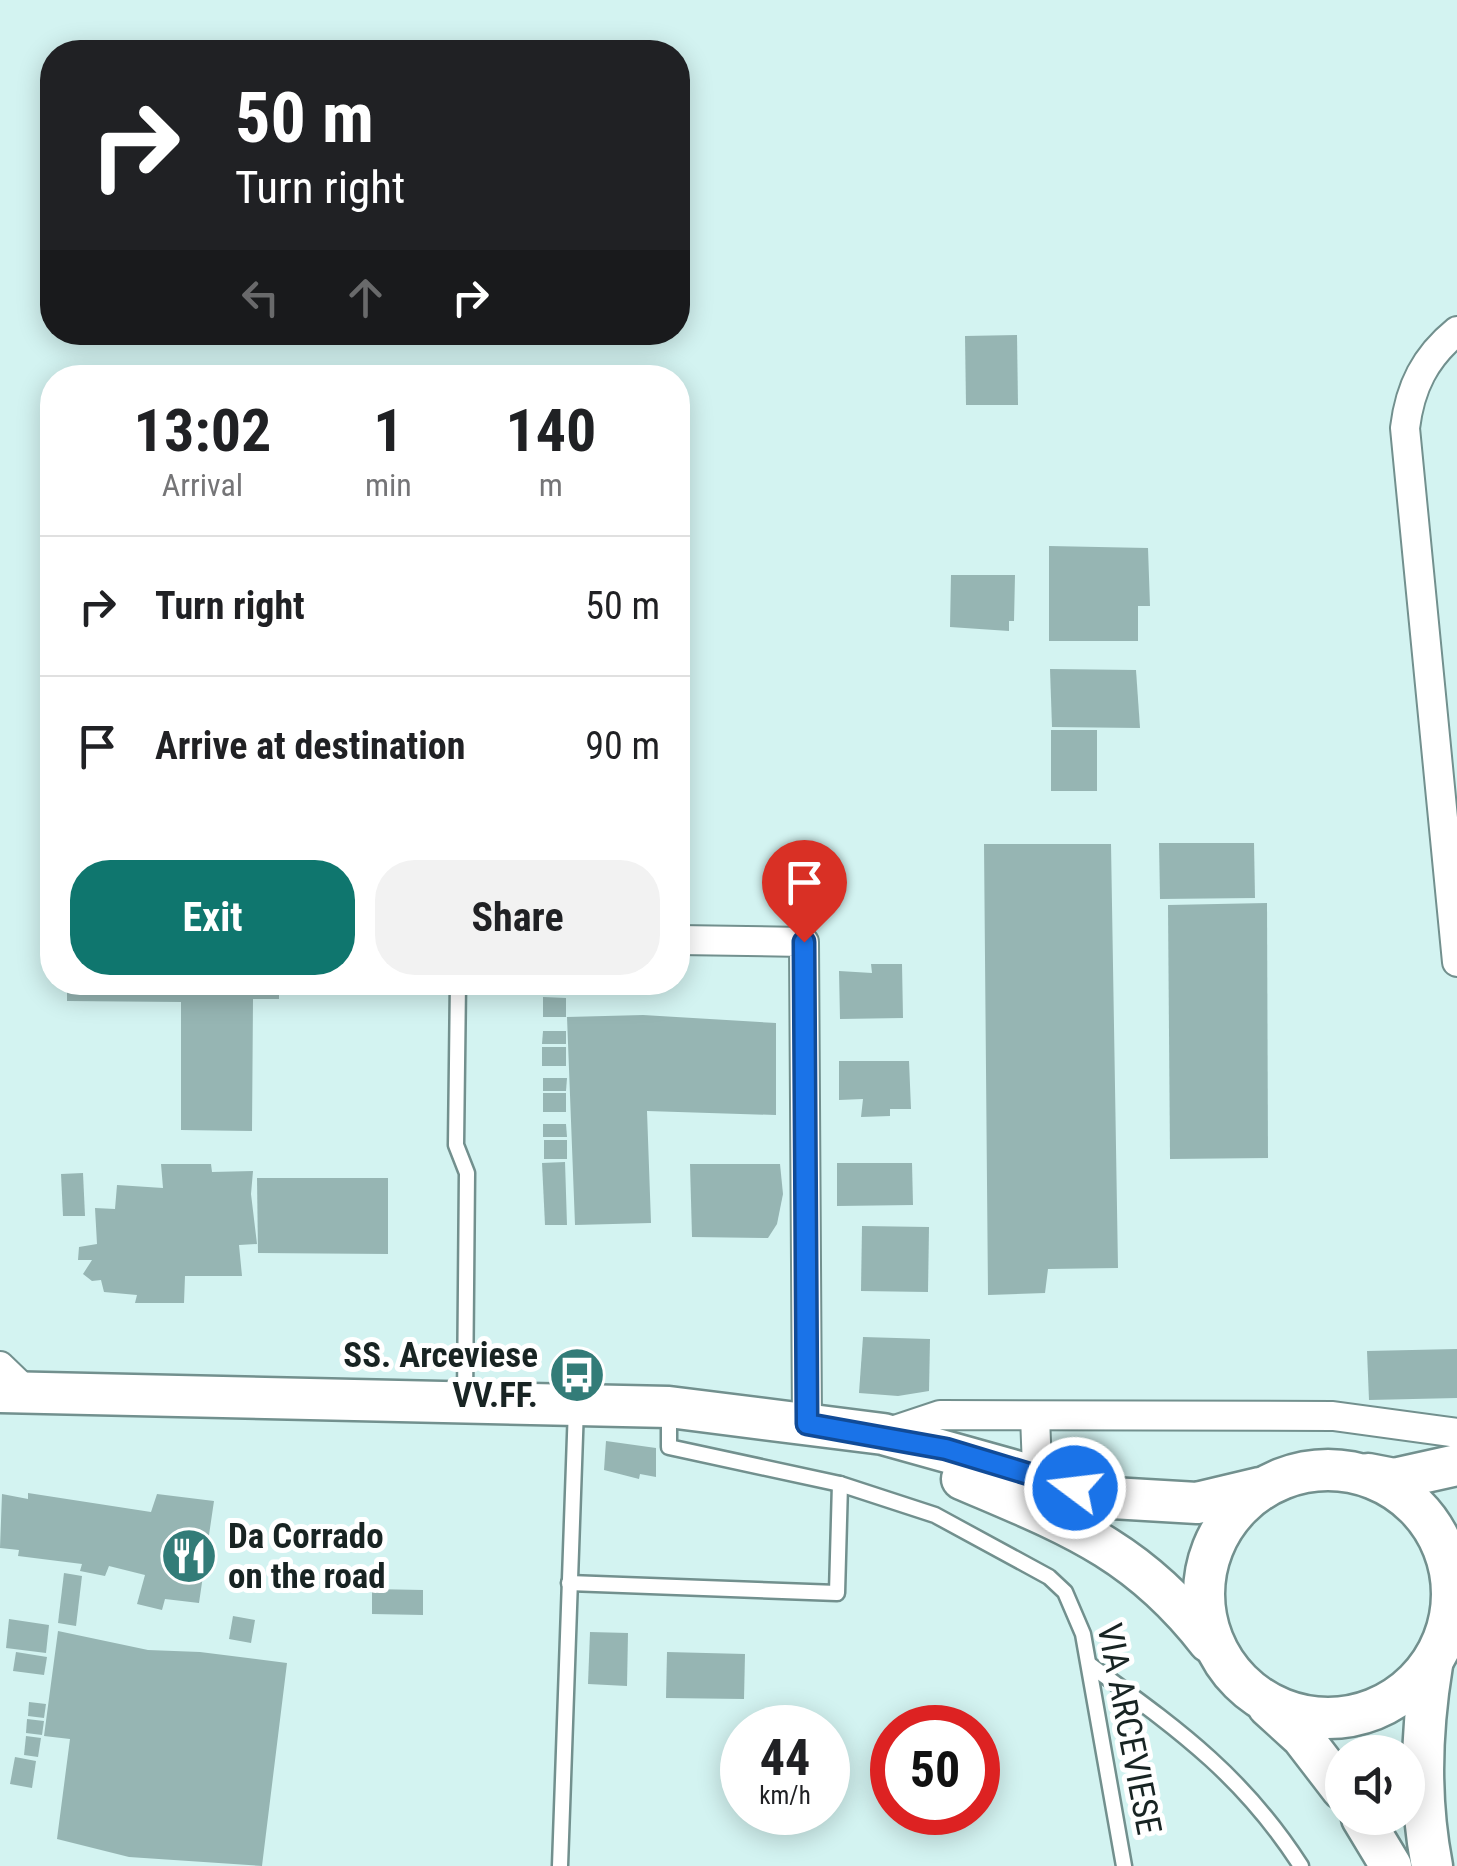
<!DOCTYPE html>
<style>
:root{--surface:#fff;--page:#f2f2f2;--text:#202124;--muted:#757577;--line:#e0e0e0;--accent:#0f766e}
body{margin:0;font-family:"Roboto Condensed",sans-serif;background:var(--page);color:var(--text);height:100vh;display:flex;flex-direction:column;font-size:38px;white-space:nowrap}
*{box-sizing:border-box;margin:0}
p{font-size:32px;color:var(--muted)}
.icon{flex:none;width:55px;height:55px;fill:none;stroke:currentColor;stroke-width:2;stroke-linecap:round;stroke-linejoin:round}
.map{position:relative;flex:1;overflow:hidden}
.details{position:absolute;left:40px;top:365px;width:650px;height:630px;display:flex;flex-direction:column;background:var(--surface);border-radius:40px;box-shadow:0 5px 25px #0003}
.details>*{flex:none}
.guide{position:absolute;left:40px;top:40px;width:650px;height:305px;border-radius:40px;box-shadow:0 5px 25px #0003;background:#202124;color:#fff;overflow:hidden}
.fabs{position:absolute;left:1325px;top:1735px;display:grid;gap:20px}
.fabs a{display:grid;place-items:center;width:100px;height:100px;border-radius:50%;background:var(--surface);box-shadow:0 5px 25px #0003;font-size:50px}
.speed{position:absolute;left:720px;top:1705px;display:flex;gap:20px;font-size:50px;font-weight:700;text-align:center}
.speed>*{display:grid;place-content:center;width:130px;height:130px;border-radius:50%;background:var(--surface);box-shadow:0 5px 25px #0003;line-height:1}
.speed small{font-size:25px;font-weight:400}
.speed .limit{border:15px solid #d22;background:#fff;color:#111}
.pin{position:absolute;display:grid;place-items:center;width:85px;height:85px;color:#fff;margin:-102px -42px;border-radius:50% 50% 50% 0;rotate:-45deg;box-shadow:0 0 10px #0007}
.pin .icon{rotate:45deg}
.me{position:absolute;width:110px;margin:-55px;rotate:285deg;stroke-linejoin:round;filter:drop-shadow(0 0 8px #0008)}
.turn{display:flex;align-items:center;gap:35px;height:210px;padding:0 30px;font-size:45px}
.turn .icon{width:130px;height:130px;stroke-width:2.5}
.turn b{display:block;font-size:70px;line-height:85px}
.lanes{display:flex;align-items:center;height:95px;padding:0 30px;background:#0003;justify-content:center;gap:50px;direction:ltr}
.lanes .off{opacity:.35}
.eta{display:flex;justify-content:space-evenly;align-items:center;height:170px;text-align:center}
.eta b{font-size:60px;font-weight:700;line-height:70px}
.cta{display:flex;gap:20px;margin-top:auto;padding:20px 30px}
.cta a{flex:1;height:115px;border-radius:40px;background:var(--accent);color:#fff;font-size:40px;font-weight:700;line-height:115px;text-align:center}
.cta a+a{background:var(--page);color:var(--text)}
ul{padding:0;list-style:none}
li{display:flex;align-items:center;gap:30px;height:140px;padding:0 30px;border-top:2px solid var(--line)}
li div{flex:1}
li b{display:block;font-size:38px}
li em{font-style:normal}
.map>svg:first-child{display:block}
</style>
<div class="map">
<svg width="1457" height="1866" viewBox="0 0 1457 1866">
<rect width="100%" height="100%" fill="#d3f3f1"/>
<g fill="#96b5b3">
<polygon points="1017,335 1018,405 966,405 965,336"/>
<polygon points="1049,546 1148,548 1150,606 1138,606 1138,641 1049,641"/>
<polygon points="951,575 1015,575 1014,621 1009,621 1009,631 950,627"/>
<polygon points="1050,669 1136,670 1140,728 1052,727"/>
<rect x="1051" y="730" width="46" height="61"/>
<polygon points="1159,843 1254,843 1255,898 1160,899"/>
<polygon points="984,844 1111,844 1118,1268 1048,1269 1045,1293 988,1295"/>
<polygon points="1267,903 1268,1158 1170,1159 1168,905"/>
<polygon points="871,964 902,964 903,1018 840,1019 839,971 872,973"/>
<polygon points="67,982 279,982 279,999 253,999 252,1131 181,1130 181,1002 67,1001"/>
<polygon points="543,997 566,998 566,1017 543,1017"/>
<polygon points="643,1015 776,1023 776,1115 647,1111 651,1223 575,1225 567,1017"/>
<polygon points="543,1031 566,1031 566,1044 542,1044"/>
<rect x="542" y="1047" width="24" height="19"/>
<polygon points="839,1061 909,1061 911,1109 890,1109 890,1116 861,1117 863,1099 839,1100"/>
<polygon points="543,1078 567,1078 566,1091 543,1091"/>
<rect x="543" y="1093" width="23" height="19"/>
<polygon points="543,1124 566,1124 567,1137 543,1137"/>
<rect x="544" y="1140" width="23" height="19"/>
<polygon points="565,1162 567,1225 545,1225 542,1163"/>
<polygon points="837,1163 912,1163 913,1205 837,1206"/>
<polygon points="161,1164 211,1164 212,1172 253,1171 251,1194 257,1244 239,1245 242,1276 185,1276 184,1303 135,1303 137,1295 104,1292 101,1280 92,1281 83,1274 92,1260 78,1260 79,1247 97,1244 95,1208 115,1209 117,1185 163,1188"/>
<polygon points="690,1164 780,1164 783,1194 777,1224 768,1238 692,1237"/>
<polygon points="83,1173 85,1216 63,1216 61,1174"/>
<polygon points="257,1178 388,1178 388,1254 258,1253"/>
<polygon points="862,1226 929,1227 928,1292 861,1291"/>
<polygon points="863,1337 930,1339 929,1391 898,1396 859,1393"/>
<polygon points="1457,1349 1457,1398 1369,1400 1367,1351"/>
<polygon points="606,1441 656,1448 656,1477 640,1474 639,1479 604,1470"/>
<polygon points="28,1493 151,1512 157,1494 214,1501 199,1603 165,1599 162,1610 137,1604 145,1575 109,1566 105,1576 80,1571 82,1564 18,1556 19,1550 0,1548 2,1494 28,1499"/>
<polygon points="64,1573 82,1576 76,1626 58,1623"/>
<polygon points="372,1589 423,1590 423,1615 372,1614"/>
<polygon points="233,1616 255,1620 251,1643 229,1639"/>
<polygon points="9,1619 49,1625 46,1653 6,1648"/>
<polygon points="58,1631 148,1650 200,1652 287,1663 262,1866 129,1857 57,1839 70,1739 44,1736"/>
<polygon points="590,1632 628,1633 627,1686 588,1684"/>
<polygon points="16,1652 47,1657 44,1675 13,1671"/>
<polygon points="667,1652 745,1654 744,1699 666,1698"/>
<polygon points="29,1702 46,1704 44,1718 28,1716"/>
<polygon points="27,1719 44,1721 42,1735 26,1733"/>
<polygon points="26,1736 41,1738 38,1757 24,1755"/>
<polygon points="15,1757 36,1761 32,1788 10,1784"/>
</g>
<g fill="none" stroke-linecap="round" stroke-linejoin="round">
<g stroke="#72908e" stroke-width="19">
<g id="lane">
<polyline points="458,982 456,1145 467,1173 465,1400"/>
<polyline points="669,1411 669,1447 840,1484 935,1515 1049,1577 1065,1592 1083,1634 1124,1866"/>
<polyline points="569,1583 837,1593 840,1484"/>
<path d="M 1090,1665 C 1176,1728 1242,1774 1301,1866"/>
<polyline points="560,1866 576,1407"/>
</g>
</g>
<g stroke="#72908e" stroke-width="32">
<g id="street">
<path d="M 1457,331 C 1425,357 1410,387 1405,428 L 1457,962"/>
<polyline points="678,940 804,942 807,1424"/>
<polyline points="0,1366 27,1392"/>
<polyline points="1035,1416 1038,1494"/>
<polyline points="883,1434 940,1415 1333,1416 1457,1433"/>
</g>
</g>
<g stroke="#72908e" stroke-width="45">
<g id="secondary">
<polyline points="0,1392 669,1407 883,1434 1112,1498 1197,1503 1260,1488"/>
<circle cx="1328" cy="1594" r="124"/>
<polyline points="1368,1474 1394,1479 1457,1465"/>
<path d="M 962,1479 C 1067,1524 1137,1549 1209,1642"/>
<path d="M 1432,1665 C 1421,1732 1419,1799 1432,1866"/>
<polyline points="1268,1706 1302,1737 1342,1789"/>
<polyline points="1362,1818 1391,1866"/>
</g>
</g>
<use href="#lane" stroke="#fff" stroke-width="14"/>
<use href="#street" stroke="#fff" stroke-width="28"/>
<use href="#secondary" stroke="#fff" stroke-width="40"/>
</g>
<g fill="none" stroke-linecap="round" stroke-linejoin="round">
<g stroke="#114b97" stroke-width="25">
<polyline id="route" points="804,942 807,1424 946,1449 1075,1488"/>
</g>
<use href="#route" stroke="#1a73e8" stroke-width="18"/>
</g>
<defs>
<g id="bus-disc" transform="scale(2.875)"><circle r="9.5" fill="#337c78" stroke="#fff"/><path d="M-5-6H5V4H4V6H2V4H-2V6H-4V4H-5ZM-3.5-4V0h7V-4ZM-3.5 1.2v1.5H-2V1.2ZM2 1.2v1.5H3.5V1.2Z" fill="#fff"/></g>
<g id="restaurant-disc" transform="scale(2.875)"><circle r="9.5" fill="#337c78" stroke="#fff"/><path d="M-5-6h1v4h1v-4h1v4h1v-4h1v5L-1.5 .5V6h-2V.5L-5-1ZM5-6V6H3V1.5H1.5Q1.5-4 5-6Z" fill="#fff"/></g>
</defs>
<g fill-rule="evenodd">
<use href="#bus-disc" x="577" y="1375"/>
<use href="#restaurant-disc" x="189" y="1556"/>
</g>
<g text-anchor="middle" dominant-baseline="central" stroke-width="10" stroke-linejoin="round" paint-order="stroke">
<g font-size="35" font-weight="bold" fill="#182423" stroke="#fff" text-anchor="end">
<text x="538" y="1355">SS. Arceviese<tspan x="538" dy="40">VV.FF.</tspan></text>
<text x="228" y="1536" text-anchor="start">Da Corrado<tspan x="228" dy="40">on the road</tspan></text>
</g>
<g font-size="35" fill="#182423" stroke="#fff">
<text transform="translate(1129 1729) rotate(79)">VIA ARCEVIESE</text>
</g>
</g>
</svg>
<div class="fabs">
<a><svg class="icon" aria-label="sound" viewBox="0 0 24 24"><path d="M4 9h4l5-4v14l-5-4H4zM17 9q2 3 0 6"/></svg></a>
</div>
<div class="speed"><div>44<small>km/h</small></div><div class="limit">50</div></div>
<div class="pin" style="left:804px;top:942px;background:#d93025"><svg class="icon" aria-label="arrive" viewBox="0 0 24 24"><path d="M6 21V4h12l-3 4 3 4H6"/></svg></div>
<svg class="me" style="left:1075px;top:1488px" viewBox="-20 -20 40 40"><circle r="17" fill="#1a73e8" stroke="#fff" stroke-width="3"/><path d="M0-11L8 9 0 5-8 9z" fill="#fff"/></svg>
<div class="guide">
<div class="turn"><svg class="icon" aria-label="right" viewBox="0 0 24 24"><path d="M7 20v-9h11M14 6l5 5-5 5"/></svg><div><b>50 m</b>Turn right</div></div>
<div class="lanes"><svg class="icon off" aria-label="left" viewBox="0 0 24 24"><path d="M17 20v-9H6M10 6l-5 5 5 5"/></svg><svg class="icon off" aria-label="ahead" viewBox="0 0 24 24"><path d="M12 20V5M6 11l6-6 6 6"/></svg><svg class="icon" aria-label="right" viewBox="0 0 24 24"><path d="M7 20v-9h11M14 6l5 5-5 5"/></svg></div>
</div>
<section class="details">
<div class="eta">
<div><b>13:02</b><p>Arrival</p></div>
<div><b>1</b><p>min</p></div>
<div><b>140</b><p>m</p></div>
</div>
<ul>
<li><svg class="icon" aria-label="right" viewBox="0 0 24 24"><path d="M7 20v-9h11M14 6l5 5-5 5"/></svg><div><b>Turn right</b></div><em>50 m</em></li>
<li><svg class="icon" aria-label="arrive" viewBox="0 0 24 24"><path d="M6 21V4h12l-3 4 3 4H6"/></svg><div><b>Arrive at destination</b></div><em>90 m</em></li>
</ul>
<div class="cta"><a>Exit</a><a>Share</a></div>
</section>
</div>
